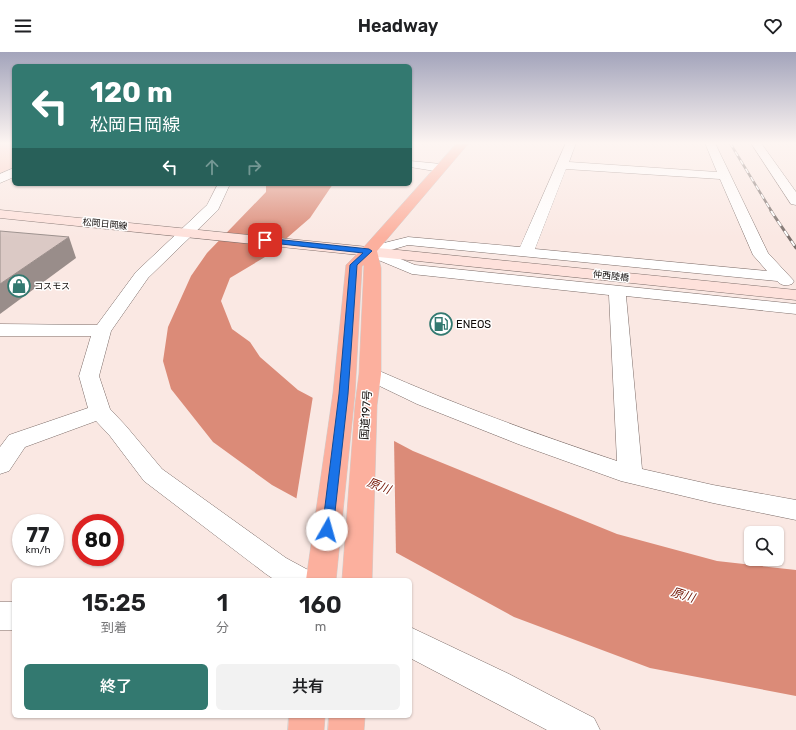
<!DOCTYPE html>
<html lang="ja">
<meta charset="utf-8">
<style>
:root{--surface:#fff;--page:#f2f2f2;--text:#202124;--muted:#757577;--accent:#337970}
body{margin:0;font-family:Rubik,"Noto Sans JP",sans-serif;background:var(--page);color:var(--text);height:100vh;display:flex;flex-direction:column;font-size:15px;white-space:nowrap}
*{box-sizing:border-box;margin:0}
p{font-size:13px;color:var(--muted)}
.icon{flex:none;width:22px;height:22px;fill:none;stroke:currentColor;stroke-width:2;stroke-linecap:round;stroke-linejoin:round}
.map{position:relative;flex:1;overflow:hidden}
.side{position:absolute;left:12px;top:526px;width:400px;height:140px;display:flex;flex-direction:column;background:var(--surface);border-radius:6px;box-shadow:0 1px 3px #0004}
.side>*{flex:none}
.guide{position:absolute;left:12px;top:12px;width:400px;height:122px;border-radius:6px;box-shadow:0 1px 3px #0004;background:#337970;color:#fff;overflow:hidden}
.controls{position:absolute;left:744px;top:474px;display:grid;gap:8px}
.controls a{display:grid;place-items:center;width:40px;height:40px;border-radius:6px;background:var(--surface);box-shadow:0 1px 3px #0004;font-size:20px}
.speed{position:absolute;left:12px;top:462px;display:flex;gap:8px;font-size:20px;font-weight:700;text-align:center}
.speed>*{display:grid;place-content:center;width:52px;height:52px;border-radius:50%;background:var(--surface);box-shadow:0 1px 3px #0004;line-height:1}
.speed small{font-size:10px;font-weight:400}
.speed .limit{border:6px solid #d22;background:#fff;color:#111}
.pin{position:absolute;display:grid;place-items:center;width:34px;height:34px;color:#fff;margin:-17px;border-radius:8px;box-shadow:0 2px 6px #0006}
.me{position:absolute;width:44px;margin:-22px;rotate:7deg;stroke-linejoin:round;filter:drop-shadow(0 0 3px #0008)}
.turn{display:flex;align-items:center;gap:14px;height:84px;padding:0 12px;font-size:18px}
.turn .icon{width:52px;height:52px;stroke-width:2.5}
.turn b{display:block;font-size:28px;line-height:34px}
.lanes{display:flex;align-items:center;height:38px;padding:0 12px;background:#0003;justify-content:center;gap:20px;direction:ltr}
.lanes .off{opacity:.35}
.eta{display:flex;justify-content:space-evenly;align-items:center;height:68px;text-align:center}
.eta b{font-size:24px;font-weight:600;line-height:28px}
.button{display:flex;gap:8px;margin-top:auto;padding:8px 12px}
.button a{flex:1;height:46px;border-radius:6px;background:var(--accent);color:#fff;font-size:16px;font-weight:600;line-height:46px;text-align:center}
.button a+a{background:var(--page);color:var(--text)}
header{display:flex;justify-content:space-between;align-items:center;height:52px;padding:0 12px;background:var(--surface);font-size:18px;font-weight:600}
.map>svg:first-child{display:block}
</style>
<header><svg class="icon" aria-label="menu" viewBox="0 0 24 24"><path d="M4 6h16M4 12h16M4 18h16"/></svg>Headway<svg class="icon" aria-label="heart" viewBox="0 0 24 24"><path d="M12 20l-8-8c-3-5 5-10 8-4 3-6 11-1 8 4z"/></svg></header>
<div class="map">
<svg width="796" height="678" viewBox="0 0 796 678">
<rect width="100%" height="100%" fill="#fae8e3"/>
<polygon fill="#f9cbc0" points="0,91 14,91 14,115 0,121"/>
<polygon fill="#db8b78" points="266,132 333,132 310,166 265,205 230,226 221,249 232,277 250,290 260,305 298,338 413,399 617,482 717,509 796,518 796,644 650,616 514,565 272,433 213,390 171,337 163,309 168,275 191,224 207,201 266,140"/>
<polygon fill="#fae8e3" points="313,344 394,387 396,504 296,449"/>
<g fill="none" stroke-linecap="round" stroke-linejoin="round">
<g stroke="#7d6d69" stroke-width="1">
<g id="minor">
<path d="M 566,91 L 576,91 L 569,110 L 717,120 L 705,91 L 715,91 L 768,201 L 794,229 L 792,232 C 786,234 782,234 777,229 L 408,193 L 384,200 L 415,213 L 796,252 L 796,262 L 626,244 L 642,417 L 713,433 L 796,448 L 796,468 L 713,451 L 621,429 L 518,392 L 417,352 L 363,326 L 360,322 L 363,318 L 370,316 L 377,318 C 456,353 536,382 617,409 L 609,243 L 412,222 L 364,202 L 361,199 L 364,196 L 408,185 L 520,195 ZM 566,117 L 720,127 L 753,203 L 767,219 L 535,197 Z"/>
<polygon points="751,91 761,91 796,140 796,153 791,152"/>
<polygon points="410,109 441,112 445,114 447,116 445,118 441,120 410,115"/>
<polygon points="14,116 14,125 0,131 0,122"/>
<polygon points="218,132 230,132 218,158 148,226 111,279 99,324 110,357 126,374 162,417 286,506 310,519 314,528 275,528 266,522 144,429 110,384 96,369 25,395 9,419 0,422 0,395 9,383 88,356 79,324 91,284 0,284 0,272 97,273 136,220 207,153"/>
<rect x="0" y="550" width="14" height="28"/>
<polygon points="410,575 509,622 594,666 600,678 547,678 410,606"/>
</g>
</g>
<g stroke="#7d6d69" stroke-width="1">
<polygon id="secondary" points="0,158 796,238 796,248 0,166"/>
</g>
<g stroke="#cfcece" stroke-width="1">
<g id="trunk">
<polygon points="457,91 469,91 377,199 381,216 381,322 377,353 372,528 342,528 355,353 359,322 364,213 362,214 355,341 336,528 306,528 333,341 346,213 363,196"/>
<polygon points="289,664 325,664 324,678 288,678"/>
<polygon points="329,664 365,664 364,678 328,678"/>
</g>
</g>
<use href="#minor" fill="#fff" fill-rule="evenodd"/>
<use href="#secondary" fill="#fee1db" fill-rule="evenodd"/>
<use href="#trunk" fill="#fcb09e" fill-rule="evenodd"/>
<g stroke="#7b706c" stroke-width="2.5">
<polyline id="rail-far1" points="730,91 772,160"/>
</g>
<g stroke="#7b706c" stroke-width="3">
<polyline id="rail" points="771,159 796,196"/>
</g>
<use href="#rail-far1" stroke="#fff" stroke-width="1.5" stroke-dasharray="5" stroke-linecap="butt"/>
<use href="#rail" stroke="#fff" stroke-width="2" stroke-dasharray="6" stroke-linecap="butt"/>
</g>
<polygon fill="#998d8a" points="69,185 76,206 0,262 0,232"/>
<polygon fill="#dbc9c5" stroke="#998d8a" points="0,179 69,185 0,232"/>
<linearGradient id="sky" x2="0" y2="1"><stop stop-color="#a3a4bb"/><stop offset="0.49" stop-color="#fdf5f2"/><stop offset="1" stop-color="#fdf5f2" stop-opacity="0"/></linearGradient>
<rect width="796" height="186" fill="url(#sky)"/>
<polygon fill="#1a73e8" stroke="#114b97" points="265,186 369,197 372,199 357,213 348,342 333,478 332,481 327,482 323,481 322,478 339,342 350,213 363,201 263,190 263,187"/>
<defs>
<g id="shop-ring" transform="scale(1.15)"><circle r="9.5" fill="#fff" stroke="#337970" stroke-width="1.5"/><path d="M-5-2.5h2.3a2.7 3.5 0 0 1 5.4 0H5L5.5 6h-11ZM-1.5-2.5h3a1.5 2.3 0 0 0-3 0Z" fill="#337970"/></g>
<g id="fuel-ring" transform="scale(1.15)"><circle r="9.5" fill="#fff" stroke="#337970" stroke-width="1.5"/><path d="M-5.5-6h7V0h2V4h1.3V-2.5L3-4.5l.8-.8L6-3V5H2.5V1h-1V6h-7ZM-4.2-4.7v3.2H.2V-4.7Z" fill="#337970"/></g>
</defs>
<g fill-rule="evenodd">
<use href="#shop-ring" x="19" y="234"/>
<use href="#fuel-ring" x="441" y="272"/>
</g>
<g text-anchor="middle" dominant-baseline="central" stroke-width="3" stroke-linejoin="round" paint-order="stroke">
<g font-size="9" fill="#0f0a08" stroke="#fff">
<text transform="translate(105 172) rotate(6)">松岡日岡線</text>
<text transform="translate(611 224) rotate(6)">仲西陸橋</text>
</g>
<g font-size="9" fill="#0f0a08" stroke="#fff" text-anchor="start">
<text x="34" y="234">コスモス</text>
</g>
<g font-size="11" fill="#0f0a08" stroke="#fff" text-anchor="start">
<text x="456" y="272">ENEOS</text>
</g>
<g font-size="11" fill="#0f0a08" stroke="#fff">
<text transform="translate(366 363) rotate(-86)">国道197号</text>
</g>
<g font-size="12" font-style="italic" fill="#711200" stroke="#fff">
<text transform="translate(379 434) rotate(21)">原川</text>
<text transform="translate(683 543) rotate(17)">原川</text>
</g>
</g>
</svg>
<div class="controls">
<a><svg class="icon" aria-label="search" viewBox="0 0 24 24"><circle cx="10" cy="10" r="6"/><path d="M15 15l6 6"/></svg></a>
</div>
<div class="speed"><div>77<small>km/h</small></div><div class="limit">80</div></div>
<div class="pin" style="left:265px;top:188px;background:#d93025"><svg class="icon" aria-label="arrive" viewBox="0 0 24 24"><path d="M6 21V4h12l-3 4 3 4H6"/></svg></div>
<svg class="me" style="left:327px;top:478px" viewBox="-20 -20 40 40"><circle r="19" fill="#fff"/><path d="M0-13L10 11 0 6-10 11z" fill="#1a73e8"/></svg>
<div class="guide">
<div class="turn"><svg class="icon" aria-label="left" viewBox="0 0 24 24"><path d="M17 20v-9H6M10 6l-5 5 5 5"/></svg><div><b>120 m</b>松岡日岡線</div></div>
<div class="lanes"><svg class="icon" aria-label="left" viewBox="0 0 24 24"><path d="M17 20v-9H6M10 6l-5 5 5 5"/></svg><svg class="icon off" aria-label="ahead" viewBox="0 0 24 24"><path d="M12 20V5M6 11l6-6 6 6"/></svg><svg class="icon off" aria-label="right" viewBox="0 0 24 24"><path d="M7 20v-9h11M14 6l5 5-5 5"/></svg></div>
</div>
<section class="side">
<div class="eta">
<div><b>15:25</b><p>到着</p></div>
<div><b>1</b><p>分</p></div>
<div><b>160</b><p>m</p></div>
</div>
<div class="button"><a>終了</a><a>共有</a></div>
</section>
</div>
